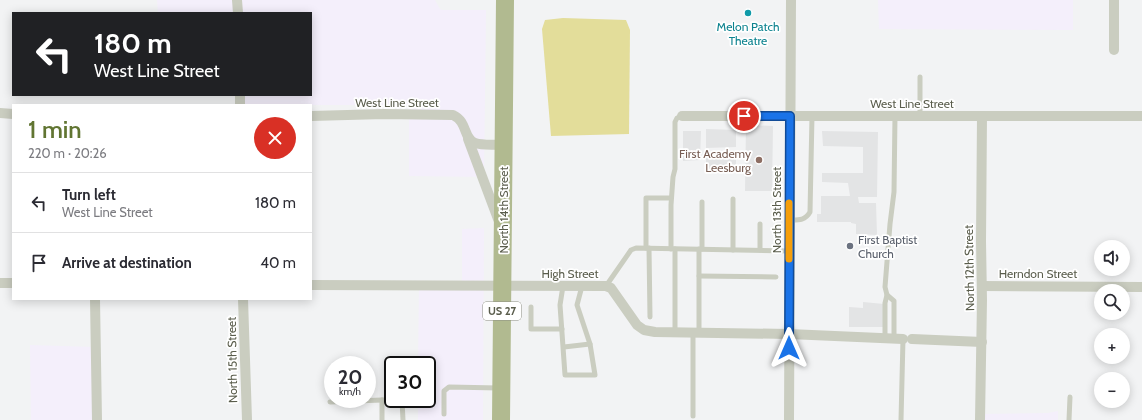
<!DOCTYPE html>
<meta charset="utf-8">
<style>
:root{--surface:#fff;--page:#f2f2f3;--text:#2b2b33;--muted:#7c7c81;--line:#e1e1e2;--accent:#617532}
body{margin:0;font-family:Cabin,sans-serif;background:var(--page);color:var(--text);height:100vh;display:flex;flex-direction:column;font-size:15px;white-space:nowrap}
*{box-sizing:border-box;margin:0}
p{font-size:13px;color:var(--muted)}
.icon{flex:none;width:22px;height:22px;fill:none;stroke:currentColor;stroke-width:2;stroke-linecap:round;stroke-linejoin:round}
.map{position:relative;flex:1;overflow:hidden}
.sheet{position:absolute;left:12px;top:104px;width:300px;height:196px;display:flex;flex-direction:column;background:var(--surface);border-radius:0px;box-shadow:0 2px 10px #0003}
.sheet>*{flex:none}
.top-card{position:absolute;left:12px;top:12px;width:300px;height:84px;border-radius:0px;box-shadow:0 2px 10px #0003;background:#202124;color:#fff;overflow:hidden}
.fabs{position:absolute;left:1094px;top:240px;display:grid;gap:8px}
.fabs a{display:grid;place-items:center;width:36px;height:36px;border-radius:50%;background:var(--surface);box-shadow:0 2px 10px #0003;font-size:20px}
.speed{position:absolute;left:324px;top:356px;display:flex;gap:8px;font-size:20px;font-weight:700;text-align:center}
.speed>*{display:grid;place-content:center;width:52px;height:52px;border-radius:50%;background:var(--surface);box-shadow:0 2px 10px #0003;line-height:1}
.speed small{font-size:10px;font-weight:400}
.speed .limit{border:2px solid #111;border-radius:6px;background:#fff;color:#111}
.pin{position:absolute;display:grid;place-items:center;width:34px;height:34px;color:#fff;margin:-17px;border:2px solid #fff;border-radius:50%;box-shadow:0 1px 4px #0007}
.me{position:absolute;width:44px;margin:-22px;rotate:0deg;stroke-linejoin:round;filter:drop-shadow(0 0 3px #0008)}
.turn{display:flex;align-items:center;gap:14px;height:84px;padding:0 16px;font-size:18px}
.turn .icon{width:52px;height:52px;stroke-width:2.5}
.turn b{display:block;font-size:28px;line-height:34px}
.round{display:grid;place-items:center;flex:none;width:42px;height:42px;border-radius:21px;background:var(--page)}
.overview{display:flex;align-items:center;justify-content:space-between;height:68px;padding:0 16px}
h1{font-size:24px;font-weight:600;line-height:30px;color:var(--accent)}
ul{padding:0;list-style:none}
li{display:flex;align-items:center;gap:12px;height:60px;padding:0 16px;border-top:1px solid var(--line)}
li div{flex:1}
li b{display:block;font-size:15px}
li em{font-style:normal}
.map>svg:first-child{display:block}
</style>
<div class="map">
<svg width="1142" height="420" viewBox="0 0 1142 420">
<rect width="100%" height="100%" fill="#f2f3f4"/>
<g fill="#f4effb">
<polygon points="157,0 435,0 440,9 442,10 486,10 484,177 409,176 409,105 237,105 237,95 311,95 311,13 158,13"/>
<polygon points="878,0 1073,0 1073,30 879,29"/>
<polygon points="484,228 483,420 418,420 418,399 427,399 427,365 418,365 419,285 462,285 462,229"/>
<polygon points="30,345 94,347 95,420 31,420"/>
<polygon points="1058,411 1058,420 984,420 983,414 1048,413"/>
</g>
<g fill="#e3e4e5">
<polygon points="746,125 773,126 772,191 745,191"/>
<polygon points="706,129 736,130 736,147 706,148"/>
<polygon points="683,131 701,131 700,160 683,161"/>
<polygon points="822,131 878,132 877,197 858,197 859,203 876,203 877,235 856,234 856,224 851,223 851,222 817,222 817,214 821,214 821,196 850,196 848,183 822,182 822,173 863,173 863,147 823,146"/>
<polygon points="706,153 736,153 736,171 706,172"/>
<polygon points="863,302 884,304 885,327 849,327 849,307 863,308"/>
</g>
<polygon fill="#e3dd9a" points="563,18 626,20 630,30 629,134 551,136 542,29 545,20"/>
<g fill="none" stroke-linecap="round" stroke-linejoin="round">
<g stroke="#cacdc0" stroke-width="5">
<polyline points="920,116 920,77"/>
<polyline points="733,199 733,250"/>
<polyline points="702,202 702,249"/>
<path d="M 789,220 C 798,220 805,221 810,212 L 812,116"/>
<polyline points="646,248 646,198 671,198"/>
<polyline points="649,248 650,317"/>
<polyline points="671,249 671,205 673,177 675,169 675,122 677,118 682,116"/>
<polyline points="760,250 760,224"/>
<polyline points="699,276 776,277"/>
<polyline points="563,286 560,305 565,375 595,375 590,344 577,305 582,286"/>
<polyline points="606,286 631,250 636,248 789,251"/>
<polyline points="887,295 894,301 894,338"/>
<polyline points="531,307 531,329 562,329"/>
<polyline points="675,333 675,249"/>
<polyline points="699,333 699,249"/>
<polyline points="885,338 885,303 887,295 885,287 890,224 894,192 895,116"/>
<polyline points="564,347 590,344"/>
<polyline points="330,402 382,400"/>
<polyline points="444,414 444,391 449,387 499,388"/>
<polyline points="693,416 693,333"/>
<polyline points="382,420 382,400 402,400 403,420"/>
<polyline points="901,420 903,339"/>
<polyline points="1069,420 1070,397"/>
</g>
<g stroke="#cacdc0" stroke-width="10">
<polyline points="237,0 238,13"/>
<polyline points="1114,50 1114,0"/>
<polyline points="240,95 240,105"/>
<polyline points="0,113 13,114"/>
<path d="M 311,116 L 384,114 L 453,115 C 468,122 463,139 475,143 C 484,146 495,144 504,145"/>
<polyline points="682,116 1142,116"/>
<polyline points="468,139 498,219"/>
<polyline points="0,283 13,283"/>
<polyline points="311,285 606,286 611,288 637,325 644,330 655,332 789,334 903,339"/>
<polyline points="982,286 1142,287"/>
<polyline points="95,299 97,420"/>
<polyline points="243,299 247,420"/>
<polyline points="912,339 982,342"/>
<polyline points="789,420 791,0"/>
<polyline points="980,420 982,300 981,241 982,116"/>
</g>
<polyline stroke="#b1ba90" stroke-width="18" points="501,420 505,0"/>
</g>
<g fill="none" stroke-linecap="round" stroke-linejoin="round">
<g stroke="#114b97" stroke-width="10">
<polyline id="route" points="744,116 790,116 789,348"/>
</g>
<use href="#route" stroke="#1a73e8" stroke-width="7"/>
<polyline stroke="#f59e0b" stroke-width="7" points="789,259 789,203"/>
</g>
<circle fill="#0f9aa8" stroke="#fff" stroke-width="1.5" cx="748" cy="13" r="4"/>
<circle fill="#8d6e63" stroke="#fff" stroke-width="1.5" cx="759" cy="160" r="4"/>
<circle fill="#6b7280" stroke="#fff" stroke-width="1.5" cx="850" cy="246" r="4"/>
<g text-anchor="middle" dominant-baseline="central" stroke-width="3.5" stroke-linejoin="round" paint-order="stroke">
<rect fill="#fff" stroke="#8c8e82" stroke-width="1" x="483" y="302" width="38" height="18" rx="3"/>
<g font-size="11" font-weight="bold" fill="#5a5d4c">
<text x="502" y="311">US 27</text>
</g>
<g font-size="12" fill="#0d838f" stroke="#fff">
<text x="748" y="26">Melon Patch<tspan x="748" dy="14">Theatre</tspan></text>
</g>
<g font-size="12" fill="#5a5d4c" stroke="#fff">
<text x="397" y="102">West Line Street</text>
<text x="912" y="103">West Line Street</text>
<text transform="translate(503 210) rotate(-90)">North 14th Street</text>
<text transform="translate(776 210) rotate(-90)">North 13th Street</text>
<text transform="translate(969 268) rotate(-91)">North 12th Street</text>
<text x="570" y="273">High Street</text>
<text x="1038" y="273">Herndon Street</text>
<text transform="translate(232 360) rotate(-91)">North 15th Street</text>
</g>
<g font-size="12" fill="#785e54" stroke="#fff" text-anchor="end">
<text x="751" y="153">First Academy<tspan x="751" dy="14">Leesburg</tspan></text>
</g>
<g font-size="12" fill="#5b616d" stroke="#fff" text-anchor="start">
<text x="858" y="239">First Baptist<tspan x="858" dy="14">Church</tspan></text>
</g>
</g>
</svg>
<div class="fabs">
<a><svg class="icon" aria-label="sound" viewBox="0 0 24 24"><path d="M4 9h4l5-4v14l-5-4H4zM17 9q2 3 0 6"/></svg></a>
<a><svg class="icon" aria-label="search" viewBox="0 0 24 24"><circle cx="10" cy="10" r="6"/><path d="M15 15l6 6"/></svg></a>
<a>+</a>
<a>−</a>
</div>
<div class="speed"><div>20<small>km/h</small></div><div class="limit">30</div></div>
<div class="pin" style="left:744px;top:116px;background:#d93025"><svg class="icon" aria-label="arrive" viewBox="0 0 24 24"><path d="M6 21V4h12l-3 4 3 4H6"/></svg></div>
<svg class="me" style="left:789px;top:348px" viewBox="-20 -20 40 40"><path d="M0-17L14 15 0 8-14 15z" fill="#1a73e8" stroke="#fff" stroke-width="4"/></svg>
<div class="top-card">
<div class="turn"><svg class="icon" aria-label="left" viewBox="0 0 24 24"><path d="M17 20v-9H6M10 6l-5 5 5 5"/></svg><div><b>180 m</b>West Line Street</div></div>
</div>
<section class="sheet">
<div class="overview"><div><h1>1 min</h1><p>220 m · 20:26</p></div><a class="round" style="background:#d93025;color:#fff"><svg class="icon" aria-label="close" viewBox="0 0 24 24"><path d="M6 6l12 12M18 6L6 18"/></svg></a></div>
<ul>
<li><svg class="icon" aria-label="left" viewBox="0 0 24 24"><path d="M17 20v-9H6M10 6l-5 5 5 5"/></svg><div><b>Turn left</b><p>West Line Street</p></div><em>180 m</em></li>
<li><svg class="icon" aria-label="arrive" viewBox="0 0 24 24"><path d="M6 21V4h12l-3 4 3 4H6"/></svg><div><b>Arrive at destination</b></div><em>40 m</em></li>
</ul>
</section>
</div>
